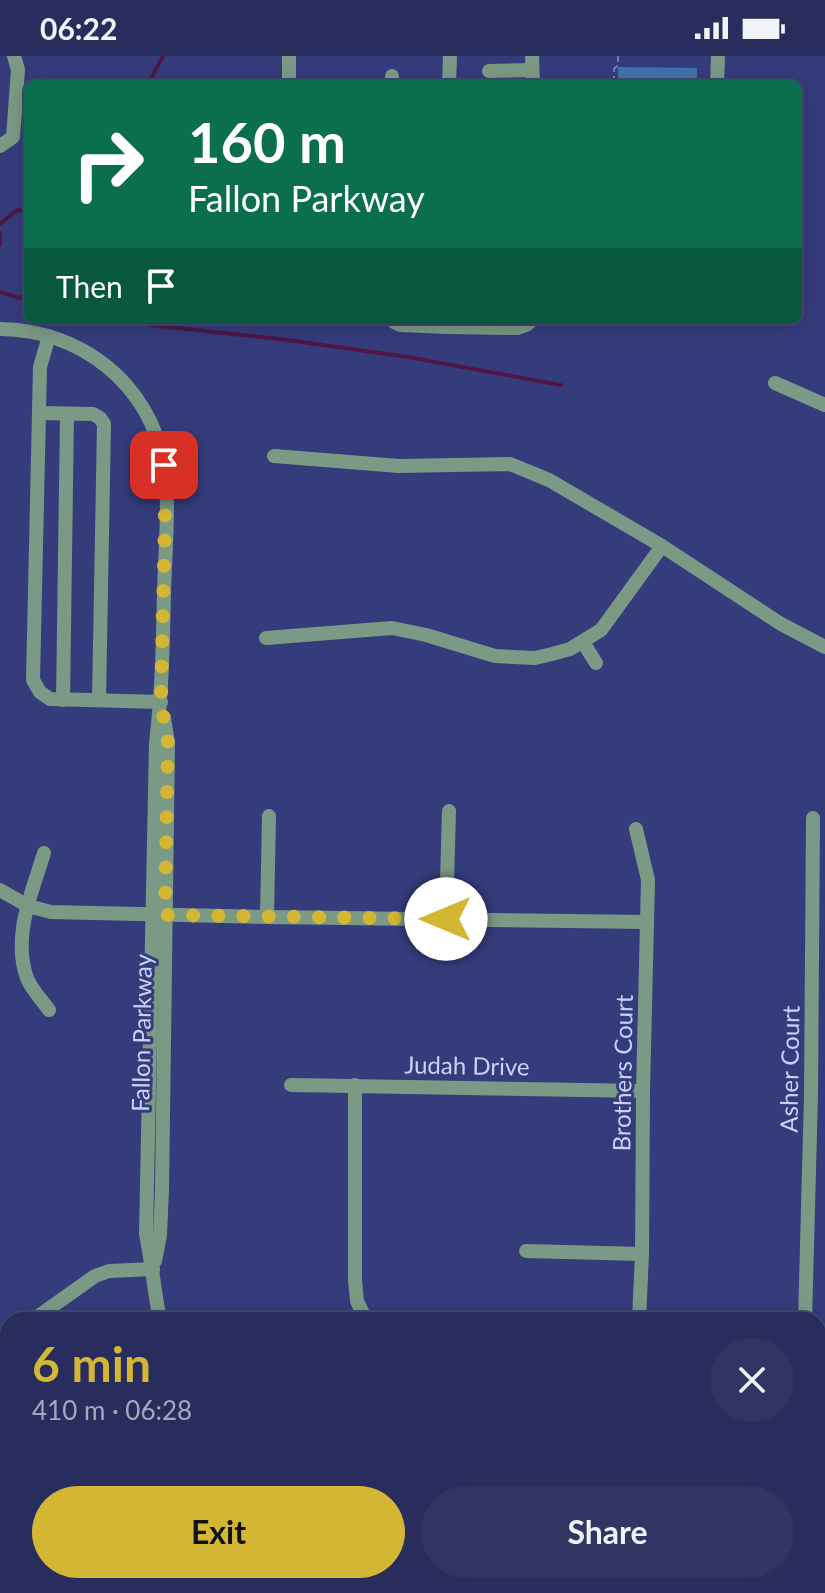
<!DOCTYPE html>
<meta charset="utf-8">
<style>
:root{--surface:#282d5d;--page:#303563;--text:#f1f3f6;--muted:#a5a8bc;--line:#444972;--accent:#d4b635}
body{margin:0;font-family:Lato,sans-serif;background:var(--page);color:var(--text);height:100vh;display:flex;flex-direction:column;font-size:30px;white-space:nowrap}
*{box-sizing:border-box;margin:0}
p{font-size:26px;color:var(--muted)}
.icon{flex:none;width:44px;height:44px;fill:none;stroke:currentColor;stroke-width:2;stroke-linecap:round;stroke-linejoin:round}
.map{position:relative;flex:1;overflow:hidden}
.details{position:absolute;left:0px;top:1256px;width:826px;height:282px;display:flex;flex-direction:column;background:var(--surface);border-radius:24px 24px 0 0;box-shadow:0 4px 20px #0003,0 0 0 2px var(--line)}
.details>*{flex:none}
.top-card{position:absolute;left:24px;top:24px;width:778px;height:244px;border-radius:12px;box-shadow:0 4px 20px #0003,0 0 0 2px var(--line);background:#0b6e4f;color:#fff;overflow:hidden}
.pin{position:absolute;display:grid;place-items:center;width:68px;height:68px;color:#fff;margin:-34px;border-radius:16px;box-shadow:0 4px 12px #0006}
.me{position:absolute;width:88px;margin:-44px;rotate:270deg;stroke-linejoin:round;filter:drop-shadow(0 0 6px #0008)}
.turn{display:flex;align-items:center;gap:28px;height:168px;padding:0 32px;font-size:36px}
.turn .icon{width:104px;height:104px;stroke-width:2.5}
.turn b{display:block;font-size:56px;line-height:68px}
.then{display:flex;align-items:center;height:76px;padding:0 32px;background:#0003;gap:16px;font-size:30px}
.round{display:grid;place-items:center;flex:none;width:84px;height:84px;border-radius:42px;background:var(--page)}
.headline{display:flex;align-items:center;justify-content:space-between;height:136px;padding:0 32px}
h1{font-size:48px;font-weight:700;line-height:60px;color:var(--accent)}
.primary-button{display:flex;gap:16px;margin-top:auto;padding:16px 32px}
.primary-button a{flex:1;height:92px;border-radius:48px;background:var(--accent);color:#111;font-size:32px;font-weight:700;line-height:92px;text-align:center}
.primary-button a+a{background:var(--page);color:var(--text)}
.status{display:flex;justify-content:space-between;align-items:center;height:56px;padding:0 40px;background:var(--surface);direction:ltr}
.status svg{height:22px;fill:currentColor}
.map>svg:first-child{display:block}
</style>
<div class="status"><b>06:22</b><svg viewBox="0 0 49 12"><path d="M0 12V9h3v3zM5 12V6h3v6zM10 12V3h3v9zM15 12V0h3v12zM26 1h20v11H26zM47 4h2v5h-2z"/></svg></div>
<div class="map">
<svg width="825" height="1537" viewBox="0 0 825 1537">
<rect width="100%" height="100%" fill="#353c7c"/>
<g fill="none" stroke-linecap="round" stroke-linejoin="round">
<g stroke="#4f1745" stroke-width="4">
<polyline points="148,28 163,0"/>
<polyline points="0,168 17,154 28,155"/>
<polyline points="0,177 0,189"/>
<polyline points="0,236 20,242 28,237"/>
<polyline points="141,264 150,269 288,284 408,301 561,329"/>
</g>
</g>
<polygon fill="#4271ad" points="618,11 697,12 697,28 618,28"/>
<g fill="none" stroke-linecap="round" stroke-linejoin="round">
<polyline stroke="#747cb1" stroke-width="2" stroke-dasharray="8 4" stroke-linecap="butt" points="614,28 614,13 618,9 618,0"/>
<g stroke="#7b9a85" stroke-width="14">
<polyline points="532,0 533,28"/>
<polyline points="489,15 532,14"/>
<polyline points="289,28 289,0"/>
<polyline points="392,28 392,20"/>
<polyline points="449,28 450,0"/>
<polyline points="717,28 718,0"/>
<polyline points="0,90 13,81 18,14 14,0"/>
<polyline points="393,264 394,266 400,269 446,271"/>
<polyline points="446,264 446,271 517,272 526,269 532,264"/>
<path d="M 0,273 C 81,274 149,327 164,408 C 170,445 165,497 164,536 C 163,586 162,637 156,687 L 146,1178 C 152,1207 154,1235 160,1264"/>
<polyline points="49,280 40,311 33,624 40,636 50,643 161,646"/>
<polyline points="775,327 825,349"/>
<polyline points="40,357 93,358 100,362 104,368 99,644"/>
<polyline points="274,400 399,410 510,408 549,424 662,490 781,568 825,591"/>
<polyline points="266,582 392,572 426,579 495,600 535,602 552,598 570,593 601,574 662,490"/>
<polyline points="583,586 596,607"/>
<polyline points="63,644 67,358"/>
<polyline points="636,773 648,824 643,1035 642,1198 639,1264"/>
<path d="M 44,797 C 32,837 12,880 27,922 C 31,933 42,944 49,954"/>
<polyline points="0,834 28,850 51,856 267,861 647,866"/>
<polyline points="267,861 269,760"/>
<polyline points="446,863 449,755"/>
<polyline points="291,1029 643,1035"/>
<polyline points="355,1029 355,1224 357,1245 366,1264"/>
<polyline points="526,1195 642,1198"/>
<polyline points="155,1205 160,1179 162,1134 168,687 164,662"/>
<polyline points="33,1264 95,1220 109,1215 153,1213"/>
<polyline points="805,1264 811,1040 813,762"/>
<polyline points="0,1291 8,1284"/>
<polyline points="0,1356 8,1363"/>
<polyline points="338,1530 343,1537"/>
<polyline points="642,1530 646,1537"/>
<polyline points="606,1537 619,1530"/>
</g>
</g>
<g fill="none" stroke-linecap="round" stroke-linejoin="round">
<polyline stroke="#d4b635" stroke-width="14" stroke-dasharray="0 25.2" points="164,409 165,463 161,646 168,687 165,859 446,863"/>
</g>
<g text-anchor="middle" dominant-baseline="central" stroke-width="6" stroke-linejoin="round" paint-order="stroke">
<g font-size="24" fill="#c9d2f8" stroke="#353c7c">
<text transform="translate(141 977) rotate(-89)">Fallon Parkway</text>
<text transform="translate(467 1009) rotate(1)">Judah Drive</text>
<text transform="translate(789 1013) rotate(-89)">Asher Court</text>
<text transform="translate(622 1017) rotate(-89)">Brothers Court</text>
</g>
</g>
</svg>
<div class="pin" style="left:164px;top:409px;background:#d93025"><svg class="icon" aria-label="arrive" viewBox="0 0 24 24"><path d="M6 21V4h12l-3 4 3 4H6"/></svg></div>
<svg class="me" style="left:446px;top:863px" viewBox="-20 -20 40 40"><circle r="19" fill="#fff"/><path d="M0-13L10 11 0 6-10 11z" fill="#d4b635"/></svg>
<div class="top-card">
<div class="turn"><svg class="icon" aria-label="right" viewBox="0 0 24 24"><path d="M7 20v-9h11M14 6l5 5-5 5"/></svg><div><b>160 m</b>Fallon Parkway</div></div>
<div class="then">Then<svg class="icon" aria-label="arrive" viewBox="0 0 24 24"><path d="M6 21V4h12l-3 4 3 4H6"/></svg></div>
</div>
<section class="details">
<div class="headline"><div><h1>6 min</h1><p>410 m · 06:28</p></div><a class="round"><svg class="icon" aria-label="close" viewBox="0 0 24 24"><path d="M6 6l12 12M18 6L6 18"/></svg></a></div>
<div class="primary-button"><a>Exit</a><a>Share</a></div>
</section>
</div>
